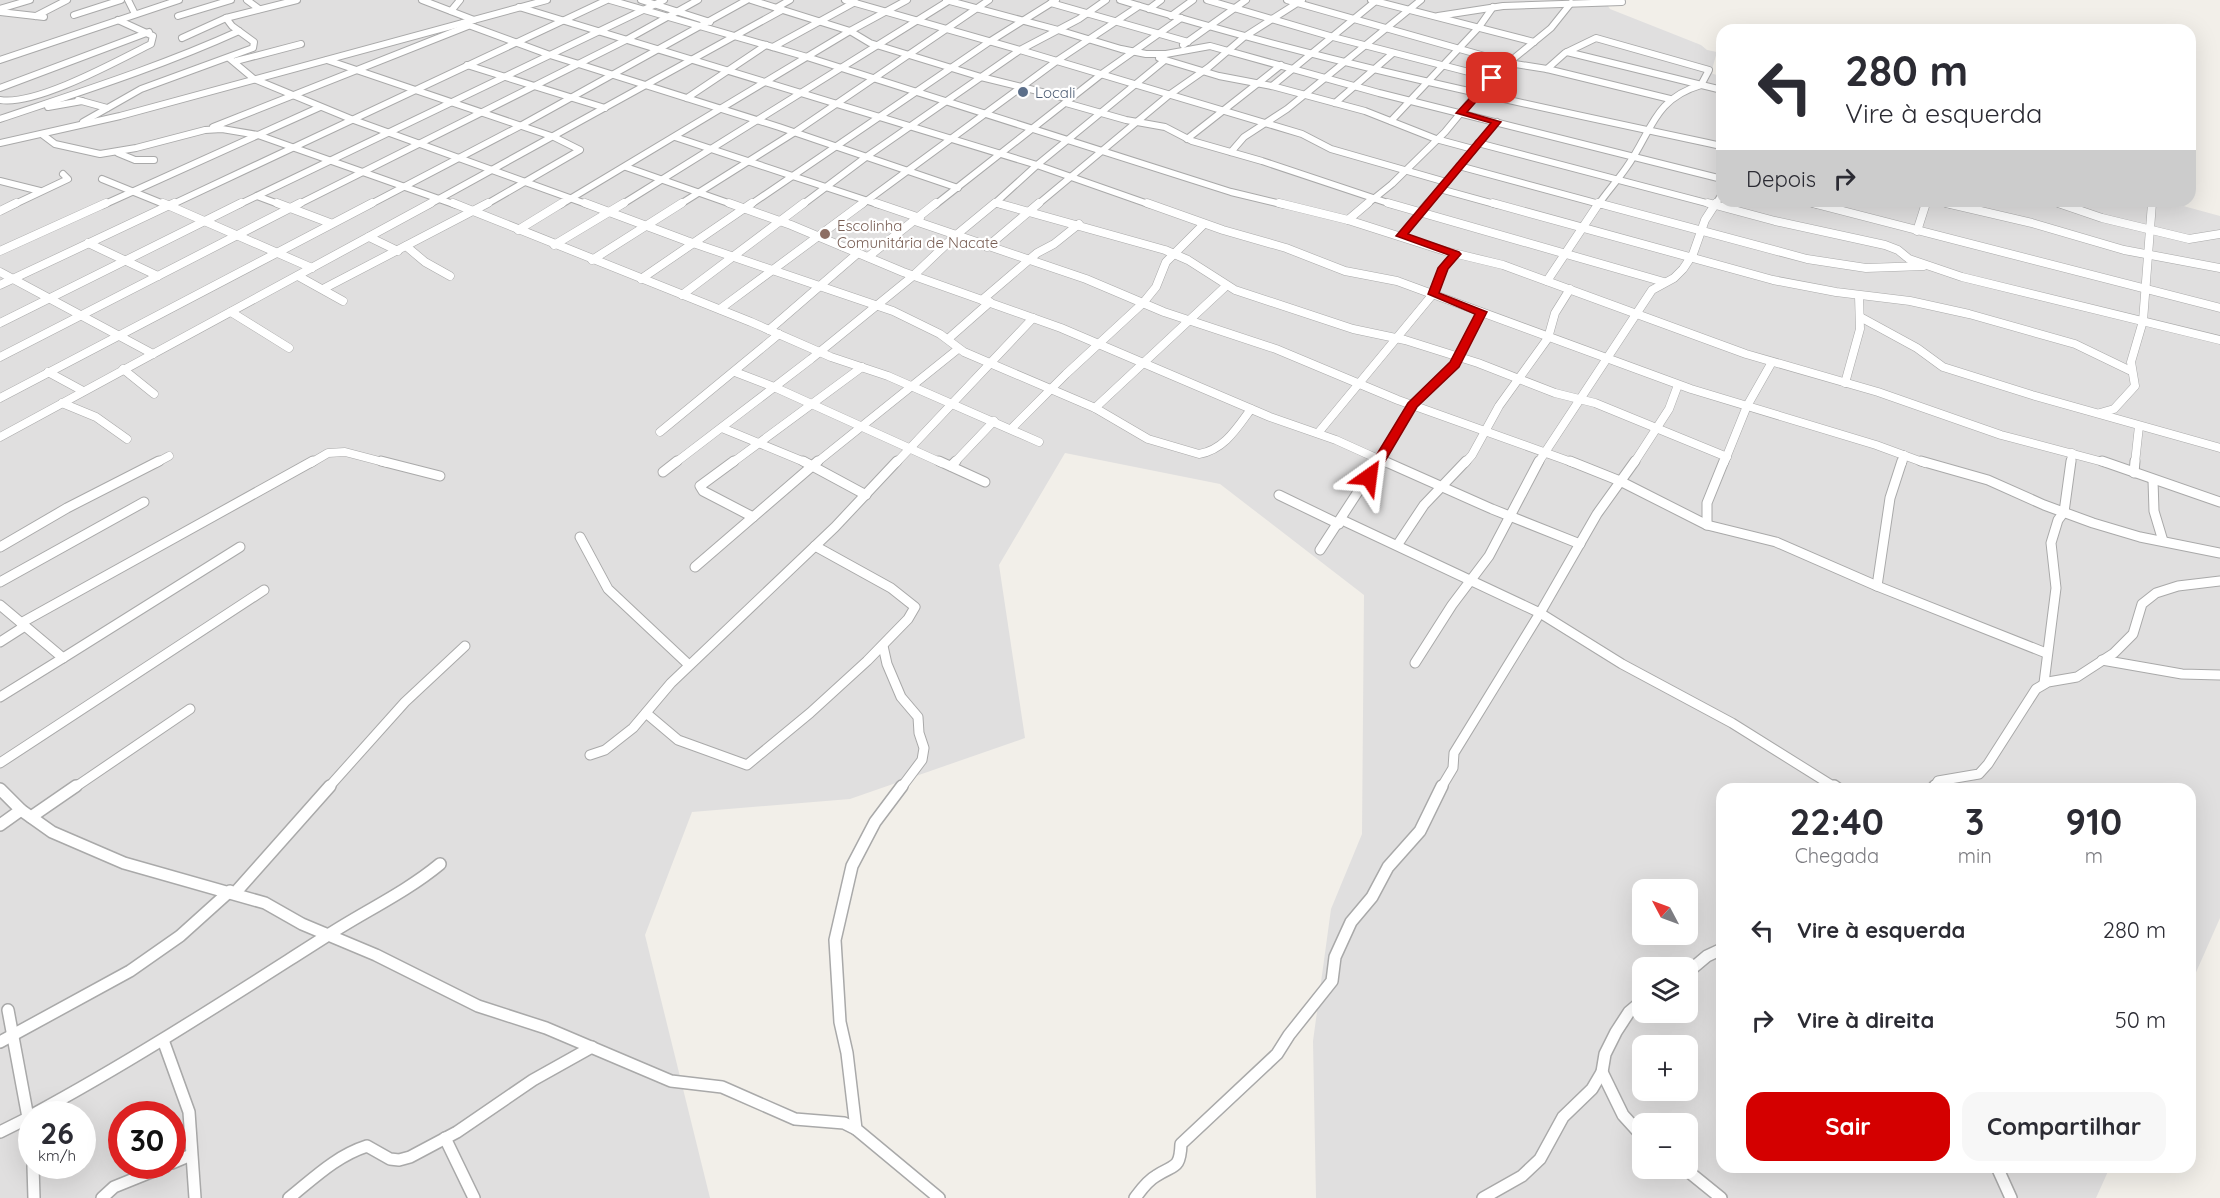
<!DOCTYPE html>
<html lang="pt">
<meta charset="utf-8">
<style>
:root{--surface:#fff;--page:#f7f7f7;--text:#2b2b33;--muted:#7c7c81;--accent:#d40000}
body{margin:0;font-family:Quicksand,sans-serif;background:var(--page);color:var(--text);height:100vh;display:flex;flex-direction:column;font-size:22px;white-space:nowrap}
*{box-sizing:border-box;margin:0}
p{font-size:20px;color:var(--muted)}
.icon{flex:none;width:33px;height:33px;fill:none;stroke:currentColor;stroke-width:2;stroke-linecap:round;stroke-linejoin:round}
.map{position:relative;flex:1;overflow:hidden}
.panel{position:absolute;left:1716px;top:783px;width:480px;height:390px;display:flex;flex-direction:column;background:var(--surface);border-radius:18px;box-shadow:0 6px 24px #0002}
.panel>*{flex:none}
.banner{position:absolute;left:1716px;top:24px;width:480px;height:183px;border-radius:18px;box-shadow:0 6px 24px #0002;background:#fff;color:var(--text);overflow:hidden}
.needle{width:39px;rotate:311deg}
.buttons{position:absolute;left:1632px;top:879px;display:grid;gap:12px}
.buttons a{display:grid;place-items:center;width:66px;height:66px;border-radius:12px;background:var(--surface);box-shadow:0 6px 24px #0002;font-size:30px}
.speed{position:absolute;left:18px;top:1101px;display:flex;gap:12px;font-size:30px;font-weight:700;text-align:center}
.speed>*{display:grid;place-content:center;width:78px;height:78px;border-radius:50%;background:var(--surface);box-shadow:0 6px 24px #0002;line-height:1}
.speed small{font-size:15px;font-weight:400}
.speed .limit{border:9px solid #d22;background:#fff;color:#111}
.pin{position:absolute;display:grid;place-items:center;width:51px;height:51px;color:#fff;margin:-26px;border-radius:12px;box-shadow:0 3px 9px #0006}
.me{position:absolute;width:66px;margin:-33px;rotate:31deg;stroke-linejoin:round;filter:drop-shadow(0 0 4px #0008)}
.turn{display:flex;align-items:center;gap:21px;height:126px;padding:0 30px;font-size:27px}
.turn .icon{width:78px;height:78px;stroke-width:2.5}
.turn b{display:block;font-size:42px;line-height:51px}
.then{display:flex;align-items:center;height:57px;padding:0 30px;background:#0003;gap:12px;font-size:22px}
.eta{display:flex;justify-content:space-evenly;align-items:center;height:102px;text-align:center}
.eta b{font-size:36px;font-weight:700;line-height:42px}
.button{display:flex;gap:12px;margin-top:auto;padding:12px 30px}
.button a{flex:1;height:69px;border-radius:18px;background:var(--accent);color:#fff;font-size:24px;font-weight:700;line-height:69px;text-align:center}
.button a+a{background:var(--page);color:var(--text)}
ul{padding:0;list-style:none}
li{display:flex;align-items:center;gap:18px;height:90px;padding:0 30px}
li div{flex:1}
li b{display:block;font-size:22px}
li em{font-style:normal}
.map>svg:first-child{display:block}
</style>
<div class="map">
<svg width="2220" height="1198" viewBox="0 0 2220 1198">
<rect width="100%" height="100%" fill="#f2efe9"/>
<path fill="#e0dfdf" fill-rule="evenodd" d="M 0,0 L 1604,0 L 1610,9 L 1701,45 L 1707,50 L 1717,52 L 1711,73 L 1722,77 L 1722,201 L 2165,201 L 2220,216 L 2220,918 L 2190,986 L 2190,789 L 1722,789 L 1722,1167 L 2110,1167 L 2096,1198 L 1316,1198 L 1313,1041 L 1331,909 L 1362,834 L 1364,595 L 1220,484 L 1065,453 L 999,565 L 1025,738 L 850,799 L 692,812 L 645,935 L 710,1198 L 0,1198 ZM 1642,890 L 1688,890 L 1688,934 L 1642,934 ZM 1642,968 L 1688,968 L 1688,1012 L 1642,1012 ZM 1642,1046 L 1688,1046 L 1688,1090 L 1642,1090 ZM 32,1114 L 82,1114 L 82,1166 L 32,1166 ZM 122,1114 L 172,1114 L 172,1166 L 122,1166 ZM 1642,1124 L 1688,1124 L 1688,1168 L 1642,1168 Z"/>
<g fill="none" stroke-linecap="round" stroke-linejoin="round">
<g stroke="#a9a9a9" stroke-width="8">
<g id="minor-far3">
<polyline points="128,0 135,14"/>
<polyline points="247,0 259,9"/>
<polyline points="422,0 474,20"/>
<polyline points="610,0 807,57 1231,192 1285,205"/>
<polyline points="641,0 710,22"/>
<polyline points="751,0 850,31 870,43 981,77 1070,99"/>
<polyline points="845,0 1020,50 1058,30 1121,49 1146,54 1166,54 1210,46 1379,93 1722,179"/>
<polyline points="946,0 1058,30 1079,19 1106,0"/>
<path d="M 1120,0 C 1317,61 1520,103 1722,146"/>
<polyline points="1207,0 1333,37 1492,78"/>
<polyline points="1287,0 1509,63 1547,69 1670,99"/>
<polyline points="1371,0 1534,42"/>
<polyline points="1051,3 1188,42"/>
<polyline points="519,7 1037,165 1151,205"/>
<polyline points="776,8 790,0"/>
<polyline points="0,9 30,0"/>
<polyline points="1149,9 1161,0"/>
<polyline points="451,11 460,0"/>
<polyline points="0,12 44,17"/>
<polyline points="74,15 121,0"/>
<polyline points="36,16 67,0"/>
<polyline points="178,16 231,0"/>
<polyline points="1171,16 1193,0"/>
<polyline points="1438,16 1503,6 1622,2"/>
<polyline points="463,23 550,55 779,127 958,188"/>
<polyline points="182,38 226,18 297,0"/>
<polyline points="1183,45 1246,0"/>
<polyline points="773,47 855,2"/>
<polyline points="1567,52 1722,90"/>
<polyline points="229,58 254,79 351,119 589,205"/>
<polyline points="1159,58 1219,76 1272,86 1365,111 1436,139 1473,149"/>
<polyline points="0,60 179,0"/>
<polyline points="327,60 554,137 580,150 485,205"/>
<polyline points="236,61 301,44"/>
<polyline points="467,65 605,108"/>
<path d="M 1547,69 L 1565,53 L 1596,38 L 1709,70 L 1701,85 C 1653,99 1652,132 1626,168 C 1617,181 1607,192 1598,205"/>
<polyline points="1272,86 1377,0"/>
<polyline points="0,88 149,32"/>
<polyline points="687,98 766,45"/>
<path d="M 0,100 C 36,106 117,61 151,44 L 153,36 L 118,20"/>
<polyline points="78,100 107,108"/>
<polyline points="1066,103 1126,120 1165,127 1192,141 1262,161 1394,205"/>
<polyline points="1335,103 1393,53"/>
<polyline points="48,107 82,101"/>
<path d="M 0,119 C 80,92 162,66 239,31"/>
<polyline points="1391,121 1479,27 1493,7"/>
<polyline points="83,122 141,89 253,48 254,42 232,26 226,18"/>
<polyline points="213,127 468,26"/>
<polyline points="43,135 55,144 100,154 136,148 205,130 222,129 258,135 456,205"/>
<polyline points="675,137 880,205"/>
<polyline points="1187,139 1281,65"/>
<polyline points="0,143 120,116 547,0"/>
<polyline points="1478,143 1714,205"/>
<polyline points="1231,152 1244,137 1287,109 1421,0"/>
<polyline points="118,153 135,160 154,160"/>
<polyline points="1459,166 1603,205"/>
<polyline points="626,167 734,205"/>
<polyline points="102,179 166,205"/>
<polyline points="0,181 40,191"/>
<polyline points="1440,189 1498,205"/>
<polyline points="257,196 281,205"/>
<polyline points="1803,201 1818,205"/>
<polyline points="1936,201 1953,205"/>
<polyline points="2051,201 2063,205"/>
<polyline points="996,203 1003,205"/>
<polyline points="13,205 68,179 63,174"/>
<polyline points="103,205 320,107"/>
<polyline points="171,205 607,0"/>
<polyline points="238,205 664,0"/>
<polyline points="297,205 626,40 698,0"/>
<polyline points="369,205 520,126 747,0"/>
<polyline points="428,205 782,10"/>
<polyline points="560,205 850,31 907,0"/>
<polyline points="621,205 950,0"/>
<polyline points="679,205 795,132 989,0"/>
<polyline points="750,205 989,42 1056,0"/>
<polyline points="802,205 866,157 1020,50 1302,134 1331,149 1446,182"/>
<polyline points="861,205 1058,60 1139,6"/>
<polyline points="935,205 1103,73 1181,18"/>
<polyline points="993,205 1037,165 1165,60"/>
<polyline points="1037,205 1169,95 1209,67 1244,37 1302,0"/>
<polyline points="1366,205 1392,184 1445,132 1478,92 1502,68 1551,28 1571,3"/>
<polyline points="1427,205 1497,122"/>
<polyline points="1715,205 1722,194"/>
<polyline points="1925,205 1926,201"/>
<polyline points="2152,205 2152,201"/>
</g>
</g>
<g stroke="#a9a9a9" stroke-width="9">
<g id="minor-far2">
<polyline points="163,203 312,268"/>
<polyline points="277,203 330,223"/>
<polyline points="453,203 751,322 831,357 888,376 1039,442"/>
<path d="M 585,203 L 687,241 L 893,311 L 940,334 L 964,352 L 1095,408 L 1148,439 L 1199,454 C 1224,450 1237,428 1251,409"/>
<polyline points="729,203 791,225 903,272 1061,328 1270,417 1336,440 1387,463"/>
<polyline points="876,203 920,218"/>
<polyline points="997,203 1165,250 1188,260 1235,290 1353,329 1405,340 1478,363 1555,393 1595,403 1727,457"/>
<polyline points="1147,203 1223,230 1286,248 1345,271 1397,281 1691,389 1876,445 1925,463"/>
<polyline points="1279,203 1348,220 1445,251 1503,265 1746,354 1878,392 2001,435 2107,463"/>
<polyline points="1388,203 1664,282"/>
<polyline points="1493,203 1773,280 1836,292 1910,301 1969,314 2075,344 2131,371"/>
<polyline points="1598,203 1807,259 1866,268 1924,266"/>
<polyline points="1708,203 1775,221 1885,245 1898,250 1909,259 1962,277 2220,340"/>
<polyline points="1812,203 2220,308"/>
<polyline points="1946,203 2032,223 2124,250 2220,268"/>
<polyline points="2058,203 2102,218 2189,239 2220,234"/>
<polyline points="0,211 16,203"/>
<polyline points="1348,220 1368,203"/>
<polyline points="915,221 1086,279 1164,312 1276,349 1398,400 1574,463"/>
<polyline points="518,230 562,203"/>
<polyline points="1917,231 1926,203"/>
<polyline points="1401,236 1428,203"/>
<polyline points="369,237 398,251"/>
<polyline points="88,243 158,276"/>
<polyline points="554,245 624,203"/>
<polyline points="406,246 425,262 450,276"/>
<polyline points="987,247 1039,203"/>
<polyline points="0,251 106,203"/>
<polyline points="868,257 936,203"/>
<polyline points="592,260 682,203"/>
<polyline points="0,272 153,354"/>
<polyline points="298,276 343,301"/>
<polyline points="641,279 752,203"/>
<polyline points="1547,281 1599,203"/>
<polyline points="0,285 174,203"/>
<polyline points="323,289 488,203"/>
<polyline points="682,295 804,203"/>
<polyline points="982,300 1037,253 1054,244 1079,224"/>
<polyline points="720,309 863,203"/>
<polyline points="231,312 289,348"/>
<polyline points="1862,318 1917,348 1943,367 2032,395 2220,448"/>
<polyline points="0,323 241,203"/>
<polyline points="769,330 858,253"/>
<polyline points="948,339 990,302"/>
<polyline points="0,357 300,203"/>
<polyline points="123,369 154,394"/>
<polyline points="48,372 83,391"/>
<polyline points="735,372 774,387 942,463"/>
<polyline points="1845,383 1860,329 1859,296"/>
<polyline points="0,398 372,203"/>
<polyline points="62,403 96,417 127,439"/>
<polyline points="1095,408 1226,286"/>
<polyline points="2100,413 2114,409 2135,386 2131,362 2143,321 2152,203"/>
<polyline points="722,428 807,463"/>
<polyline points="1011,429 1066,374 1143,303 1156,287 1166,262 1204,224"/>
<polyline points="660,432 779,334"/>
<polyline points="1318,433 1433,294 1443,268 1455,254"/>
<polyline points="0,437 431,203"/>
<polyline points="156,463 169,456"/>
<polyline points="311,463 328,453 345,452 387,463"/>
<polyline points="675,463 811,359 913,276 955,236 995,203"/>
<polyline points="732,463 862,367"/>
<polyline points="816,463 958,349"/>
<polyline points="896,463 1033,318"/>
<polyline points="954,463 994,421"/>
<polyline points="1377,463 1412,405 1455,364 1481,312"/>
<polyline points="1465,463 1472,455 1499,406 1548,338 1555,313 1570,289"/>
<polyline points="1538,463 1652,290 1674,278 1683,269 1693,254 1705,220 1716,203"/>
<polyline points="1634,463 1669,409 1678,385"/>
<polyline points="1724,463 1747,406 1772,362"/>
<polyline points="1902,463 1904,455"/>
<polyline points="2071,463 2072,453"/>
<polyline points="2135,463 2139,426"/>
</g>
</g>
<g stroke="#a9a9a9" stroke-width="11">
<g id="minor-far1">
<polyline points="381,461 440,476"/>
<polyline points="734,461 700,486 703,491 753,517"/>
<polyline points="803,461 866,495"/>
<polyline points="939,461 985,482"/>
<polyline points="1384,461 1492,509 1580,544"/>
<polyline points="1570,461 1620,481 1707,525 1776,542 1877,586 2046,653"/>
<polyline points="1921,461 1988,480 2044,505 2093,523 2140,537 2220,553"/>
<polyline points="2102,461 2220,502"/>
<polyline points="951,466 956,461"/>
<polyline points="663,472 677,461"/>
<polyline points="2134,473 2135,461"/>
<polyline points="2153,480 2154,511 2163,541"/>
<polyline points="1279,495 1339,524"/>
<polyline points="1342,520 1540,613 1622,664 1732,723 1836,788"/>
<polyline points="1707,525 1707,503 1724,461"/>
<polyline points="580,537 608,589 689,665"/>
<polyline points="1398,544 1424,505 1466,461"/>
<polyline points="0,547 67,508 159,461"/>
<polyline points="1320,550 1378,461"/>
<polyline points="695,567 818,461"/>
<polyline points="0,582 144,502"/>
<polyline points="1877,586 1890,498 1902,461"/>
<polyline points="0,605 63,658 0,697"/>
<polyline points="21,623 313,461"/>
<polyline points="0,642 25,626"/>
<polyline points="883,646 887,664 901,697 918,717 919,733 924,748 922,760 901,788"/>
<polyline points="63,658 240,547"/>
<polyline points="2102,660 2182,674 2220,675"/>
<polyline points="1415,663 1452,605 1489,556 1539,461"/>
<polyline points="2044,683 2056,588 2051,543 2058,520 2064,512 2071,461"/>
<polyline points="646,713 678,740 747,765 810,713 867,661 908,619 915,607 891,588 815,546"/>
<polyline points="590,755 605,750 633,728 671,683 835,527 897,461"/>
<polyline points="0,763 264,590"/>
<polyline points="74,788 190,709"/>
<polyline points="328,788 405,702 465,646"/>
<polyline points="1441,788 1453,768 1454,753 1540,613 1597,514 1635,461"/>
<polyline points="1934,788 1938,781 1979,774 1988,764 2036,689 2048,682 2077,677 2114,653 2133,634 2142,604 2156,593 2178,586 2220,581"/>
</g>
</g>
<g stroke="#a9a9a9" stroke-width="14">
<g id="minor">
<polyline points="902,786 875,822 852,866 835,940 840,1022 847,1053 856,1129 939,1198"/>
<polyline points="1834,786 1838,789"/>
<polyline points="0,789 21,810 52,832 124,863 265,903 302,924 376,955 478,1006 546,1028 671,1081 722,1087 795,1119 844,1123 856,1129"/>
<polyline points="1933,789 1935,786"/>
<polyline points="31,817 76,786"/>
<polyline points="0,825 21,810"/>
<polyline points="235,893 330,786"/>
<polyline points="1688,972 1707,956 1722,949"/>
<polyline points="8,1010 32,1139"/>
<polyline points="163,1040 189,1112 195,1198"/>
<polyline points="0,1042 130,971 180,936 230,891"/>
<polyline points="1602,1072 1623,1115 1642,1136"/>
<path d="M 34,1114 C 134,1060 229,998 325,937 C 363,912 405,893 440,864"/>
<polyline points="0,1132 32,1116"/>
<polyline points="445,1138 474,1198"/>
<polyline points="172,1163 191,1155"/>
<polyline points="33,1166 34,1198"/>
<polyline points="1997,1167 2011,1198"/>
<polyline points="1684,1168 1721,1198"/>
<polyline points="102,1198 114,1187 166,1166"/>
<path d="M 289,1198 C 314,1178 336,1156 367,1146 L 390,1159 L 399,1160 L 410,1157 L 457,1132 L 533,1080 L 592,1047"/>
<path d="M 1135,1198 C 1141,1190 1147,1181 1156,1176 C 1174,1164 1180,1170 1181,1144 L 1277,1054 L 1289,1035 L 1332,981 L 1335,957 L 1351,922 L 1372,897 L 1388,867 L 1420,831 L 1442,786"/>
<polyline points="1483,1198 1522,1176 1540,1159 1563,1117 1592,1089 1602,1072 1605,1054 1616,1032 1629,1012 1642,1001"/>
</g>
</g>
<use href="#minor-far3" stroke="#fff" stroke-width="6"/>
<use href="#minor-far2" stroke="#fff" stroke-width="8"/>
<use href="#minor-far1" stroke="#fff" stroke-width="9"/>
<use href="#minor" stroke="#fff" stroke-width="11"/>
</g>
<polygon fill="#d40000" stroke="#8a0000" stroke-width="1.5" points="1490,76 1497,78 1467,112 1501,122 1408,234 1459,252 1461,254 1448,269 1439,293 1487,312 1459,367 1417,407 1374,480 1365,480 1363,477 1408,403 1450,362 1475,314 1428,294 1438,268 1449,255 1396,236 1491,123 1456,113"/>
<circle fill="#5c6f8a" stroke="#fff" stroke-width="2" cx="1023" cy="92" r="6"/>
<circle fill="#8d6e63" stroke="#fff" stroke-width="2" cx="825" cy="234" r="6"/>
<g text-anchor="middle" dominant-baseline="central" stroke-width="4.5" stroke-linejoin="round" paint-order="stroke">
<g font-size="15" fill="#4e5e75" stroke="#fff" text-anchor="start">
<text x="1035" y="92">Locali</text>
</g>
<g font-size="15" fill="#785e54" stroke="#fff" text-anchor="start">
<text x="837" y="225">Escolinha<tspan x="837" dy="17">Comunitária de Nacate</tspan></text>
</g>
</g>
</svg>
<div class="buttons">
<a><svg class="needle" viewBox="-14 -14 28 28"><path d="M0-13l5 13h-10z" fill="#e53935"/><path d="M0 13l5-13h-10z" fill="#7c7c81"/></svg></a>
<a><svg class="icon" aria-label="layers" viewBox="0 0 24 24"><path d="M12 4l9 5-9 5-9-5zM3 14l9 5 9-5"/></svg></a>
<a>+</a>
<a>−</a>
</div>
<div class="speed"><div>26<small>km/h</small></div><div class="limit">30</div></div>
<div class="pin" style="left:1492px;top:78px;background:#d93025"><svg class="icon" aria-label="arrive" viewBox="0 0 24 24"><path d="M6 21V4h12l-3 4 3 4H6"/></svg></div>
<svg class="me" style="left:1369px;top:477px" viewBox="-20 -20 40 40"><path d="M0-17L14 15 0 8-14 15z" fill="#d40000" stroke="#fff" stroke-width="4"/></svg>
<div class="banner">
<div class="turn"><svg class="icon" aria-label="left" viewBox="0 0 24 24"><path d="M17 20v-9H6M10 6l-5 5 5 5"/></svg><div><b>280 m</b>Vire à esquerda</div></div>
<div class="then">Depois<svg class="icon" aria-label="right" viewBox="0 0 24 24"><path d="M7 20v-9h11M14 6l5 5-5 5"/></svg></div>
</div>
<section class="panel">
<div class="eta">
<div><b>22:40</b><p>Chegada</p></div>
<div><b>3</b><p>min</p></div>
<div><b>910</b><p>m</p></div>
</div>
<ul>
<li><svg class="icon" aria-label="left" viewBox="0 0 24 24"><path d="M17 20v-9H6M10 6l-5 5 5 5"/></svg><div><b>Vire à esquerda</b></div><em>280 m</em></li>
<li><svg class="icon" aria-label="right" viewBox="0 0 24 24"><path d="M7 20v-9h11M14 6l5 5-5 5"/></svg><div><b>Vire à direita</b></div><em>50 m</em></li>
</ul>
<div class="button"><a>Sair</a><a>Compartilhar</a></div>
</section>
</div>
